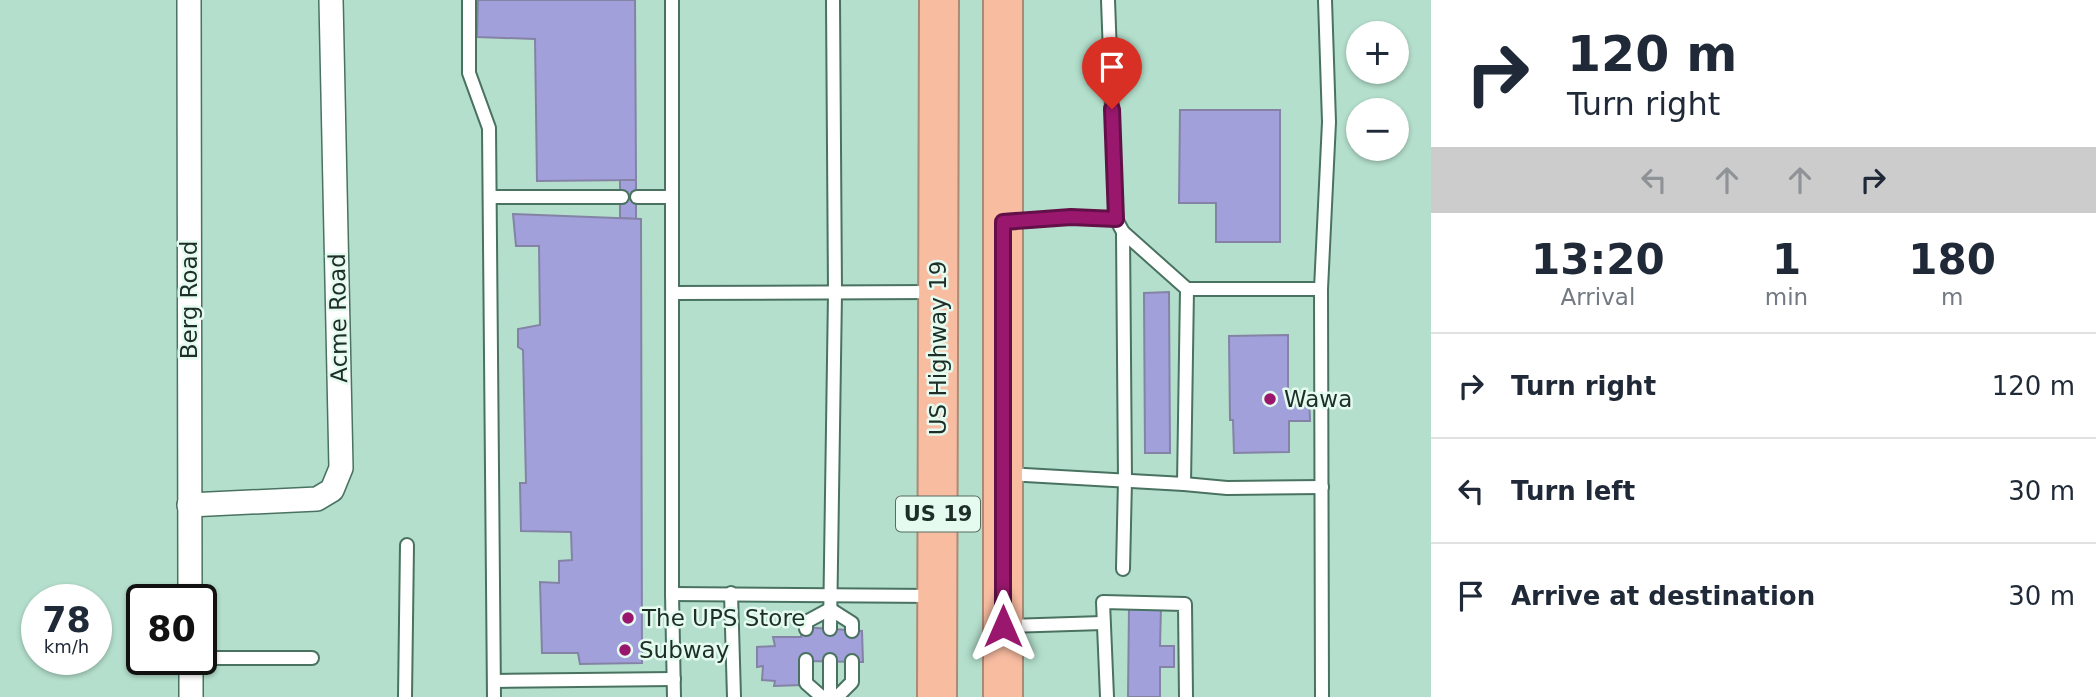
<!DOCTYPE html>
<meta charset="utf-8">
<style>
:root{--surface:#fff;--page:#f6f6f7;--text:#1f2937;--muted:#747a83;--line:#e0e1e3}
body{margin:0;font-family:"DejaVu Sans",sans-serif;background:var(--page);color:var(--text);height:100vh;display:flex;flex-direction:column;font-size:26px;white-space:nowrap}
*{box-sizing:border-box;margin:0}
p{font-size:23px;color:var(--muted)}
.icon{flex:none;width:38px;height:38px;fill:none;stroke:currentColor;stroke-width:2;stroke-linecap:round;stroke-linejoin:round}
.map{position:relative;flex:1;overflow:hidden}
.side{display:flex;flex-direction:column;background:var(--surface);width:665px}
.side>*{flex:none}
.guide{background:#fff;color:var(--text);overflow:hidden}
.fabs{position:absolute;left:1346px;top:21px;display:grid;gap:14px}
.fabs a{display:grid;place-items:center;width:63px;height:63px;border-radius:50%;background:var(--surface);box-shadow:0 2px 5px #0004;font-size:35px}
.speed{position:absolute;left:21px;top:584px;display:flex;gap:14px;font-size:35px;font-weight:700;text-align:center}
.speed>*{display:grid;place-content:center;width:91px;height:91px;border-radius:50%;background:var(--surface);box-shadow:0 2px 5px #0004;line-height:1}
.speed small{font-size:18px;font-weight:400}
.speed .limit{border:4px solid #111;border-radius:10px;background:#fff;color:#111}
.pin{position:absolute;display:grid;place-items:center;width:60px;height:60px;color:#fff;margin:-72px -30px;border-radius:50% 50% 50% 0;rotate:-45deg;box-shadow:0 0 7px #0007}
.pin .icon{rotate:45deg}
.me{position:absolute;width:77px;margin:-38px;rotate:0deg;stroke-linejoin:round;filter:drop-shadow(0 0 5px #0008)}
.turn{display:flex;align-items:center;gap:24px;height:147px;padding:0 21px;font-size:32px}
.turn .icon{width:91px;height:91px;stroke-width:2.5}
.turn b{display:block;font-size:49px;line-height:60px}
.lanes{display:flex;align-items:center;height:66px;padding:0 21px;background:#0003;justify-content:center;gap:35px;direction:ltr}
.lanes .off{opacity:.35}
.eta{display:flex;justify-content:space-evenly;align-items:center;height:119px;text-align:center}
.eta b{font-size:42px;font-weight:800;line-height:49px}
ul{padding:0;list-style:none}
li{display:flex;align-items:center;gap:21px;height:105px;padding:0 21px;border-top:2px solid var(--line)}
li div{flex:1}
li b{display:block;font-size:26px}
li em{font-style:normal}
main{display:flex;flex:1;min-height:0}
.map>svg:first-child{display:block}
</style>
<main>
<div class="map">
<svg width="1431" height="697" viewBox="0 0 1431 697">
<rect width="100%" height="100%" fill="#b4dfcc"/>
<g fill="#a2a0db" stroke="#8483a6" stroke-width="2">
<polygon points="478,0 635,0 636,180 537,181 535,39 477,37"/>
<polygon points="1180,110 1280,110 1280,242 1216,242 1216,203 1179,203"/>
<polygon points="620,180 636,180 636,219 620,218"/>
<polygon points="513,214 641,219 642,663 580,664 578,653 542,653 540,582 559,583 559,561 572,560 571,532 521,531 520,483 526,483 523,350 518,347 518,329 540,325 539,246 516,246"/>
<polygon points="1169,292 1170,453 1145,453 1144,293"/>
<polygon points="1288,335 1288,394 1309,393 1310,421 1289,421 1289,452 1234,453 1233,420 1230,420 1229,336"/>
<polygon points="1129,607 1161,607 1160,646 1174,646 1174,667 1160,667 1160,697 1128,697"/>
<polygon points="802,627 862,631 863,662 803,661 802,685 774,686 775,681 762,680 763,666 757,667 757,647 775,646 773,637 801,637"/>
</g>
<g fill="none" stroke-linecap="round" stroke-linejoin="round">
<g stroke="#497261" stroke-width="16">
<g id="lane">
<polyline points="469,0 469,73 489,128 494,697"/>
<polyline points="672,0 672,594 674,697"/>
<polyline points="490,197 622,197"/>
<polyline points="637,197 672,197"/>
<polyline points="1008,222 1071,217 1116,219"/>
<polyline points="1187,289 1321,289"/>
<polyline points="672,293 934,292"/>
<polyline points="1007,474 1184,484 1187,289 1123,232 1116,219 1108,0"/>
<polyline points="1184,484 1227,488 1322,487"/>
<polyline points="1123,569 1125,480 1123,232"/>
<polyline points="731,593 734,697"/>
<polyline points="672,594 934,596"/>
<polyline points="1006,626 1103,623"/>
<polyline points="806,629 806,622 830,609 852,623 852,631"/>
<polyline points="830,629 835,293 833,0"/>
<polyline points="201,658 312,658"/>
<polyline points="806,660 806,683 822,697"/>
<polyline points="494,681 674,679"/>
<polyline points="405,697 407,545"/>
<polyline points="830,697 830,660"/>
<polyline points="837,697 852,682 852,661"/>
<polyline points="1107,697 1103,602 1185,604 1186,697"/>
<polyline points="1322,697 1321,289 1329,122 1325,0"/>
</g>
</g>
<g stroke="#497261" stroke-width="26">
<g id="street">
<polyline points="189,0 190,600"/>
<polyline points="189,505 317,499 332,490 341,468 331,0"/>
<polyline points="191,660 191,697"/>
</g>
</g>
<g stroke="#ab8a76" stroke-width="42">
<g id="highway">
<polyline points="1003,0 1003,697"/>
<polyline points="937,697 939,0"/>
</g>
</g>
<use href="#lane" stroke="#fff" stroke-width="12"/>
<use href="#street" stroke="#fff" stroke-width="23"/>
<use href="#highway" stroke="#f8bca1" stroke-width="38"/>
</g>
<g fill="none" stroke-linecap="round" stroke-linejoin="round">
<g stroke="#631048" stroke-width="18">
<polyline id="route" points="1003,626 1003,222 1071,217 1116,219 1112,109"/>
</g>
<use href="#route" stroke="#99186e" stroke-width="12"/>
</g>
<g fill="#99186e" stroke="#e5fbf0" stroke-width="2.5">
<circle cx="1270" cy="399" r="7"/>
<circle cx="628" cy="618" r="7"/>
<circle cx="625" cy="650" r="7"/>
</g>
<g text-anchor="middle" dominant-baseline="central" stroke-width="5" stroke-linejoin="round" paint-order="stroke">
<rect fill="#e5fbf0" stroke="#596c63" stroke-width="2" x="896" y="496.5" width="84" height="35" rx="5"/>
<g font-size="21" font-weight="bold" fill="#1d2e27">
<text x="938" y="514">US 19</text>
</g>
<g font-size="23" fill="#1d2e27" stroke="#e5fbf0">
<text transform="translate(189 300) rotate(-90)">Berg Road</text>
<text transform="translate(338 318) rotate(-91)">Acme Road</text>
<text transform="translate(938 348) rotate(-90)">US Highway 19</text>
</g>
<g font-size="23" fill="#1d2e27" stroke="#e5fbf0" text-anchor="start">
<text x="1284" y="399">Wawa</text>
<text x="642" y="618">The UPS Store</text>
<text x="639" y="650">Subway</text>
</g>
</g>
</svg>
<div class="fabs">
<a>+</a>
<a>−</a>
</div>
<div class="speed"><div>78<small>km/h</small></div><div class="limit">80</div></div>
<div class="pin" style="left:1112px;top:109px;background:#d93025"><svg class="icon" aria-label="arrive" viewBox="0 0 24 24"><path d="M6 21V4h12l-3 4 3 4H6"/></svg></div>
<svg class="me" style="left:1003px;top:626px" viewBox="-20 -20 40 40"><path d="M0-17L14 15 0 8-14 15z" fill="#99186e" stroke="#fff" stroke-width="4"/></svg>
</div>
<section class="side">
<div class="guide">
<div class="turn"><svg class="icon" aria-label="right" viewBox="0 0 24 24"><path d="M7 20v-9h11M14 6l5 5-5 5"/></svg><div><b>120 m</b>Turn right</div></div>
<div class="lanes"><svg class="icon off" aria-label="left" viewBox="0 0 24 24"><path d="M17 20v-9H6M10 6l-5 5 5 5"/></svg><svg class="icon off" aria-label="ahead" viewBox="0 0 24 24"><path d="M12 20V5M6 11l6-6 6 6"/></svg><svg class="icon off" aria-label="ahead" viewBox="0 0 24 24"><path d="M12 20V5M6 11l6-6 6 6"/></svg><svg class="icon" aria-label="right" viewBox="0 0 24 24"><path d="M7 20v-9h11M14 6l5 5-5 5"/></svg></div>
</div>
<div class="eta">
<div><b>13:20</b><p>Arrival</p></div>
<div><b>1</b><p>min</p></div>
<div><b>180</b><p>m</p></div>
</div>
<ul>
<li><svg class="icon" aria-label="right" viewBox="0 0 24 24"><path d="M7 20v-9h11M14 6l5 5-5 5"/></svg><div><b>Turn right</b></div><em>120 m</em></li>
<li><svg class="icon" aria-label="left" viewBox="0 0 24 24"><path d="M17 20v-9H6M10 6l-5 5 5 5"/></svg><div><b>Turn left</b></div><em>30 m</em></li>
<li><svg class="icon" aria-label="arrive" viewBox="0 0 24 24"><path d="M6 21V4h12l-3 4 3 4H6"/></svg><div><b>Arrive at destination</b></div><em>30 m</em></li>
</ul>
</section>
</main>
